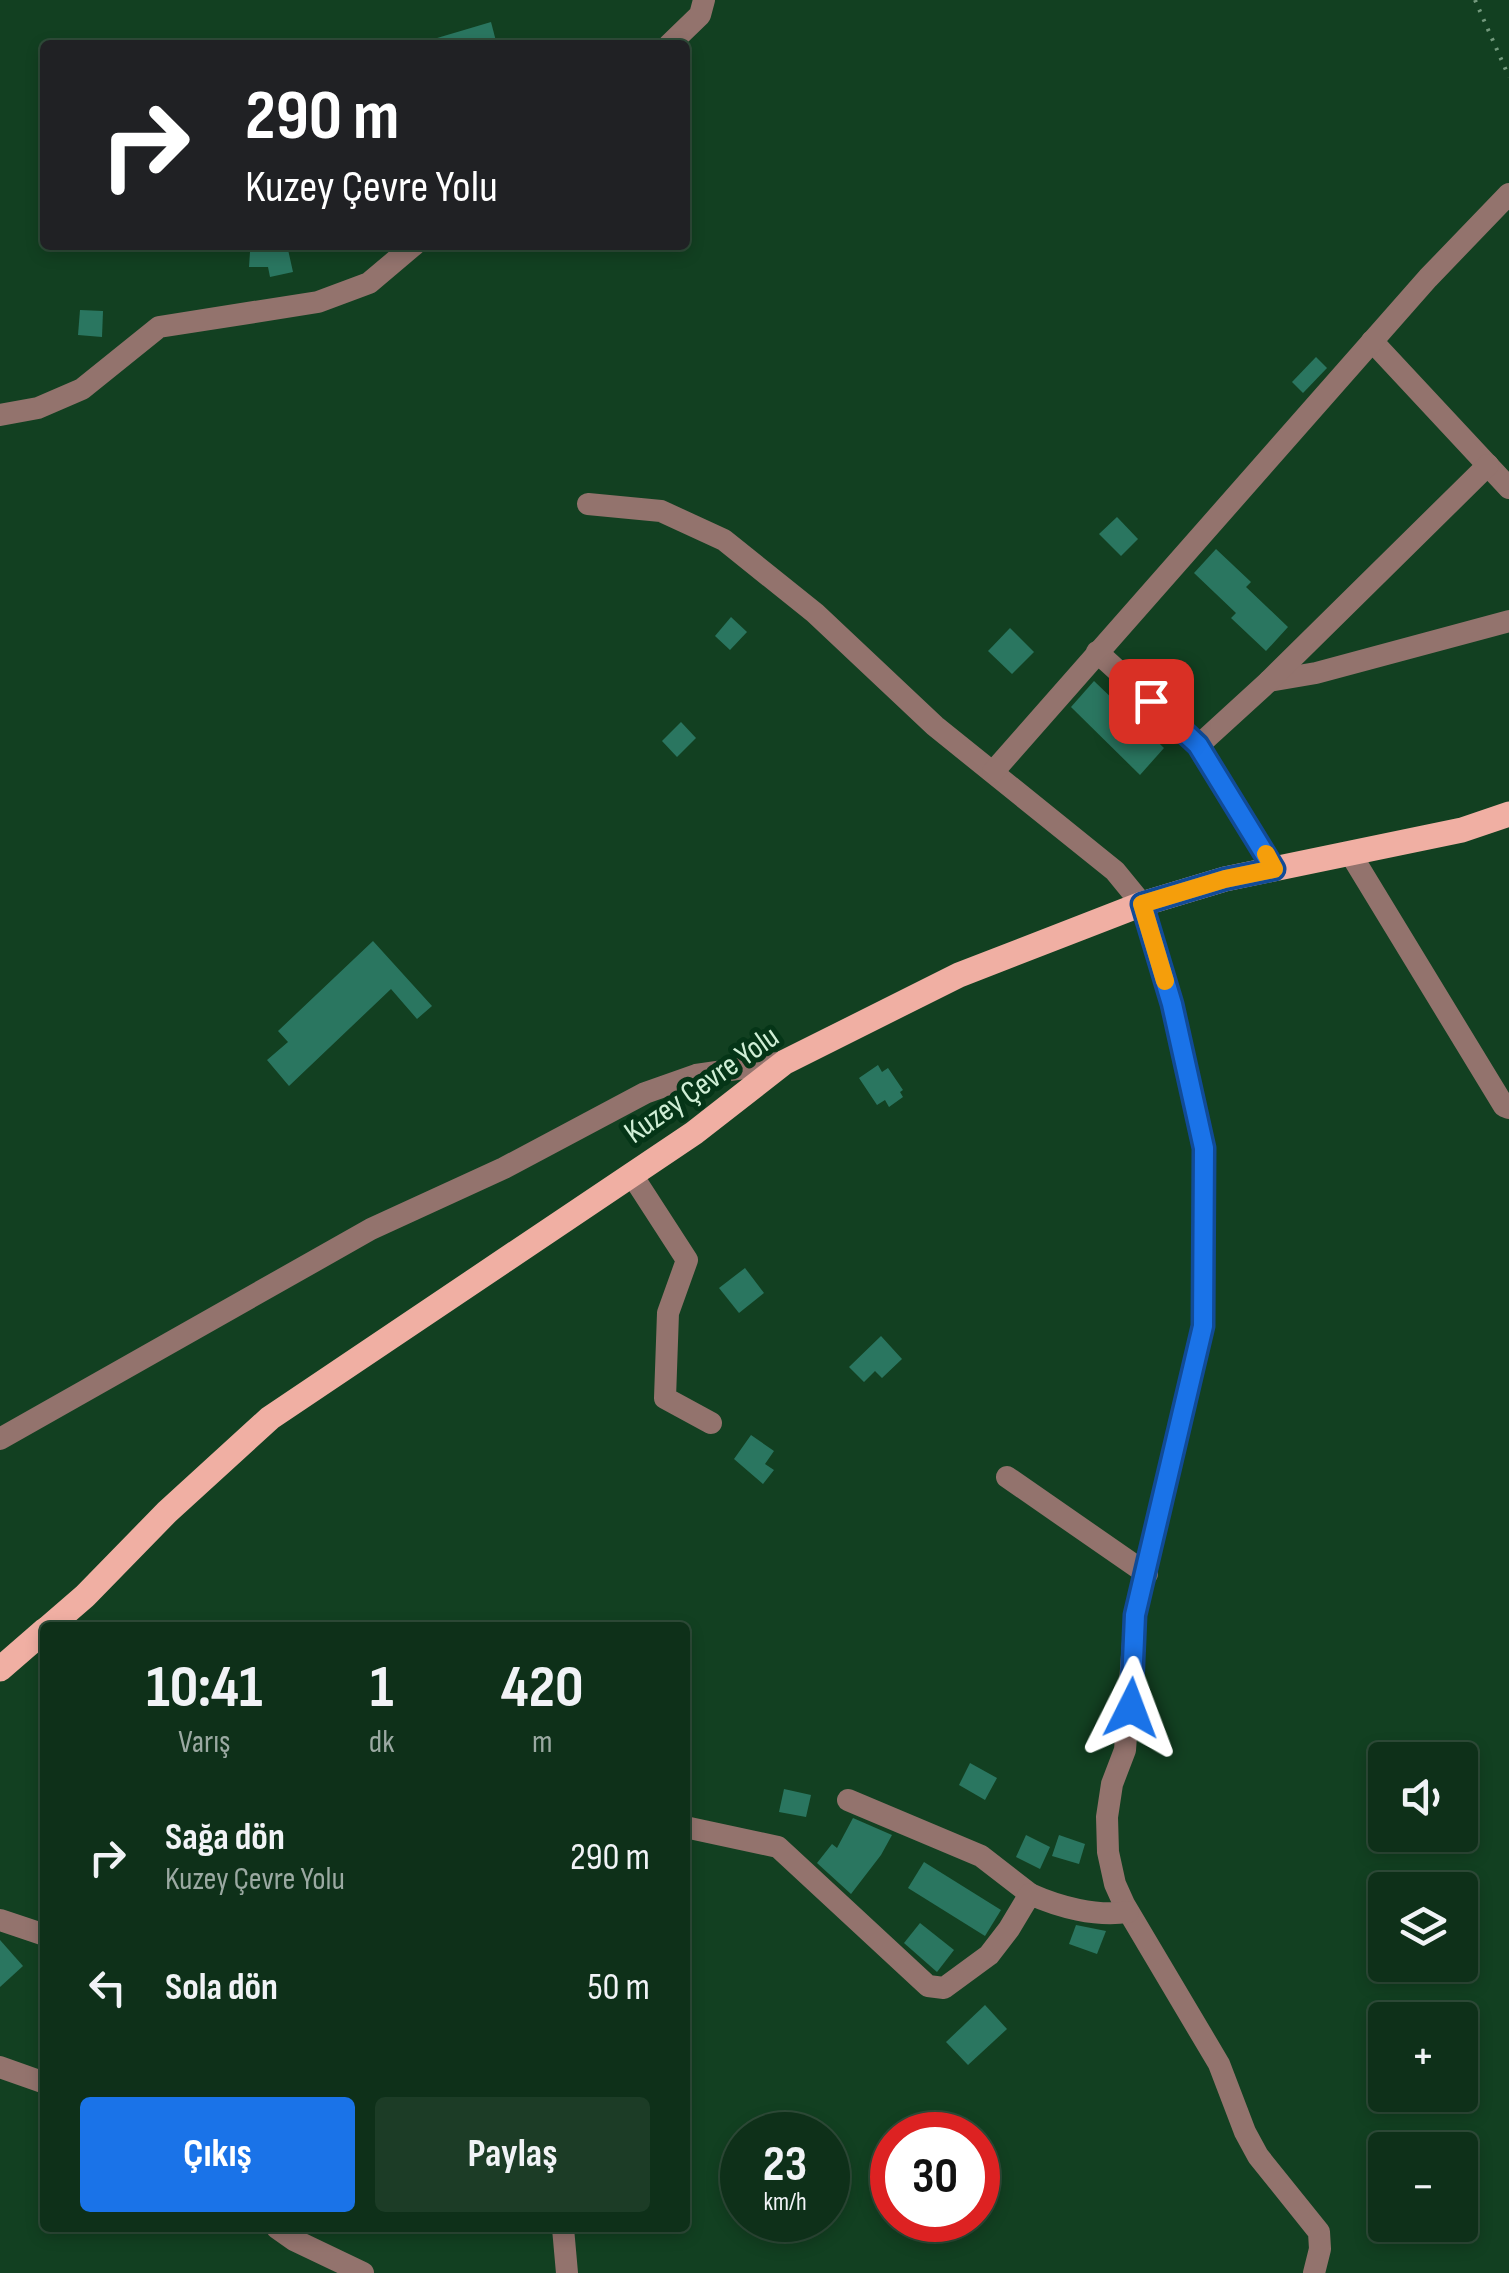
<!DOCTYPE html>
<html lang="tr">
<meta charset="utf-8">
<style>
:root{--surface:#0e3019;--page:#1c3c26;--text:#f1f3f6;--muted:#9ba9a2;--line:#2e4b38;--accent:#1a73e8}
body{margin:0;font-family:"Sofia Sans Condensed",sans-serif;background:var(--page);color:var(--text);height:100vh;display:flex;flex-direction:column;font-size:38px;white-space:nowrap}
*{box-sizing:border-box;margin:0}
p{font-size:32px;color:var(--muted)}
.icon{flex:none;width:55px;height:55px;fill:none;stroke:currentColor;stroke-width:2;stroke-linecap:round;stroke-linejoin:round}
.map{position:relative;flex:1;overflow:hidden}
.side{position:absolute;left:40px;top:1622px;width:650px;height:610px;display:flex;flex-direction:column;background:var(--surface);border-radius:10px;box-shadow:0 5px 15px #0003,0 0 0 2px var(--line)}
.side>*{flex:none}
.top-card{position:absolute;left:40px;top:40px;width:650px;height:210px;border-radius:10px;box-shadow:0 5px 15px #0003,0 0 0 2px var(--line);background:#202124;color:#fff;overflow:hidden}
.buttons{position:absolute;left:1368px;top:1742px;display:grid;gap:20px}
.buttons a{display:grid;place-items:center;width:110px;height:110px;border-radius:10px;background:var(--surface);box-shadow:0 5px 15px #0003,0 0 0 2px var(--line);font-size:50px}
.speed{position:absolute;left:720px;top:2112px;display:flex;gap:20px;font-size:50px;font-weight:700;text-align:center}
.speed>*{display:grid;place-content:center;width:130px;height:130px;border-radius:50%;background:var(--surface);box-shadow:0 5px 15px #0003,0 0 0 2px var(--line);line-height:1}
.speed small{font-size:25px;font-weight:400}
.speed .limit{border:15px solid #d22;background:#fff;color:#111}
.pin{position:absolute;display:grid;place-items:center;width:85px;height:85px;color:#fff;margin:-42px;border-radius:20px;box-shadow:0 5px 15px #0006}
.me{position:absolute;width:110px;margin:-55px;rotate:3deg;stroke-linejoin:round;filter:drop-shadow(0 0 8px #0008)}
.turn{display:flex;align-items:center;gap:35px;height:210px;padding:0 40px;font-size:45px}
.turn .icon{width:130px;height:130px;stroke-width:2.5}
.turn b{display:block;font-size:70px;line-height:85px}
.eta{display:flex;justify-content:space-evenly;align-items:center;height:170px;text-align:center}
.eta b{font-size:60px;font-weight:700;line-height:70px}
.cta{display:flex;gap:20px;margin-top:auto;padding:20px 40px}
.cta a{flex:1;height:115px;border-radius:10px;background:var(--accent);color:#fff;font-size:40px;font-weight:700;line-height:115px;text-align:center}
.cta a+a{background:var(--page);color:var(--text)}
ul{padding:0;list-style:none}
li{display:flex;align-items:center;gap:30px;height:130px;padding:0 40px}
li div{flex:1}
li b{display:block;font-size:38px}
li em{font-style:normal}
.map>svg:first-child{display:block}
</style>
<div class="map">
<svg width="1509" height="2273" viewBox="0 0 1509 2273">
<rect width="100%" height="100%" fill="#124021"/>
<g fill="#2a7660">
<polygon points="491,22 497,45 428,45 427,41"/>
<polygon points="287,245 293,272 270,277 268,267 249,267 250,252"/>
<polygon points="80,310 103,311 102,337 78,335"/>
<polygon points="1316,357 1327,368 1303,393 1292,382"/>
<polygon points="1117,517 1138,539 1121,556 1099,534"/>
<polygon points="1216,549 1251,582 1246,587 1288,627 1266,651 1231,618 1236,613 1194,573"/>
<polygon points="731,617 747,632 730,650 715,636"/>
<polygon points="1010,628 1034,652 1012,674 988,651"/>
<polygon points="1094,681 1164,748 1140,775 1071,707"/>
<polygon points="681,722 696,738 677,757 662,741"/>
<polygon points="373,941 432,1006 417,1019 391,989 289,1086 267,1060 288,1042 278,1031"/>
<polygon points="878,1065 882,1072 888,1068 903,1090 900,1092 903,1097 889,1107 885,1100 877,1105 859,1078"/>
<polygon points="745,1268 764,1293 739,1313 719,1288"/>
<polygon points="881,1336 902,1359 882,1378 875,1371 864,1382 849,1367"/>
<polygon points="751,1435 774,1451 765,1464 774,1470 763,1484 734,1459"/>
<polygon points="970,1763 997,1778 985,1800 959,1785"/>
<polygon points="784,1789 811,1795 806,1817 779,1812"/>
<polygon points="853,1818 892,1835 881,1855 851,1894 817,1863 832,1844 837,1848"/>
<polygon points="1026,1835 1050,1847 1040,1869 1016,1857"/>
<polygon points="1059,1835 1085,1844 1079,1864 1052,1856"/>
<polygon points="924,1862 1001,1910 985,1936 908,1888"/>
<polygon points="920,1923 954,1950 937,1972 904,1943"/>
<polygon points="1076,1925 1106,1931 1097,1954 1069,1944"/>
<polygon points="0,1940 23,1966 0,1987"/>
<polygon points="985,2005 1007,2029 968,2065 946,2042"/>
</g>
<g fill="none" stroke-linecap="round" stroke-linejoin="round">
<polyline stroke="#73997d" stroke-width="4" stroke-dasharray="2.5 8" stroke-linecap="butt" points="1475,0 1509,77"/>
<g stroke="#93736d" stroke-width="22">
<polyline points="669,45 700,15 704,0"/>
<polyline points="1372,341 1509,488"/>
<polyline points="0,415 38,408 82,389 159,327 318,302 369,283 414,245"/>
<polyline points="588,504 661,511 724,540 815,613 935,726 1115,871 1142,904 1172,1005 1204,1148 1203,1326 1135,1615 1125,1750 1112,1784 1107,1817 1108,1852 1115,1884 1124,1904 1219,2064 1245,2132 1258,2156 1319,2232 1320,2249 1314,2273"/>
<polyline points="1097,652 1199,745 1274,869"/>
<polyline points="1269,681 1316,673 1509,621"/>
<polyline points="1199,745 1269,681 1488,465"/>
<polyline points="993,772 1428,278 1509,194"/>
<polyline points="1350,853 1504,1106 1509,1108"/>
<polyline points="632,1175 687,1260 668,1313 665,1398 711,1423"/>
<polyline points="0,1439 371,1229 504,1168 645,1093 696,1075 785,1062"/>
<polyline points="1007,1477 1147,1574"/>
<polyline points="848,1800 981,1856 1030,1894"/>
<path d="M 685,1827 L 778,1847 L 928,1986 L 944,1988 L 989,1955 L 1009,1929 L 1030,1894 C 1059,1907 1096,1917 1128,1912"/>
<polyline points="0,1920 45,1935"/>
<polyline points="0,2067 45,2083"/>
<polyline points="277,2228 294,2240 363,2273"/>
<polyline points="563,2228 567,2273"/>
</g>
<g stroke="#f0afa3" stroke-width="25">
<polyline points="48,1628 85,1596 167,1512 270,1418 694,1133 785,1062 959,975 1142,904 1225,879 1462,830 1509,814"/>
<polyline points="0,1669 45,1630"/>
</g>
</g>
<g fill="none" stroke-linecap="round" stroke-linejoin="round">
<g stroke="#114b97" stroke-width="25">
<polyline id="route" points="1131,1708 1135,1615 1203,1326 1204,1148 1172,1004 1142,904 1225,879 1274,869 1198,745 1151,701"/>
</g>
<use href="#route" stroke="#1a73e8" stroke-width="18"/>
<polyline stroke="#f59e0b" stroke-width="18" points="1165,981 1142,904 1225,879 1274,869 1266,854"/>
</g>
<g text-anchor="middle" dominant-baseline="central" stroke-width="10" stroke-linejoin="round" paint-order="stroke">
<g font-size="32" fill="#d0efd6" stroke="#053517">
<text transform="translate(702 1085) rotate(-35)">Kuzey Çevre Yolu</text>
</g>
</g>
</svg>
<div class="buttons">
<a><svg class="icon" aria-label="sound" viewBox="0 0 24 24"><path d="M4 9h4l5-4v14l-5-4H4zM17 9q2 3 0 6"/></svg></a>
<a><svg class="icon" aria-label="layers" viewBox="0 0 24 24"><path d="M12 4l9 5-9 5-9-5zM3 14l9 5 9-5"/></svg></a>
<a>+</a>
<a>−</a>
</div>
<div class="speed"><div>23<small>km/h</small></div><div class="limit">30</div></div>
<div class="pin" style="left:1151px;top:701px;background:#d93025"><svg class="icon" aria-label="arrive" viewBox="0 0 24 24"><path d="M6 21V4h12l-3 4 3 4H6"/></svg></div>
<svg class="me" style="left:1131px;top:1708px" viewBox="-20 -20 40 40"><path d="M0-17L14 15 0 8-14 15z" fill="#1a73e8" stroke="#fff" stroke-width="4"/></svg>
<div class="top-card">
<div class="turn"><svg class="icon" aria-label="right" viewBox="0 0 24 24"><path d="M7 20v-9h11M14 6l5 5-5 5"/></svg><div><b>290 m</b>Kuzey Çevre Yolu</div></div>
</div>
<section class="side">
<div class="eta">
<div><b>10:41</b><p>Varış</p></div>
<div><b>1</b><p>dk</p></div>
<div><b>420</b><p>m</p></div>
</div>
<ul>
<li><svg class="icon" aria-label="right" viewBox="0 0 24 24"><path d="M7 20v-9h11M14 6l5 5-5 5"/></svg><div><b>Sağa dön</b><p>Kuzey Çevre Yolu</p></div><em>290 m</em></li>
<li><svg class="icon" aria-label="left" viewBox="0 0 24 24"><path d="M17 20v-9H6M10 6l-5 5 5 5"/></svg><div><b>Sola dön</b></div><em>50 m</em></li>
</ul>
<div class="cta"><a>Çıkış</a><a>Paylaş</a></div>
</section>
</div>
